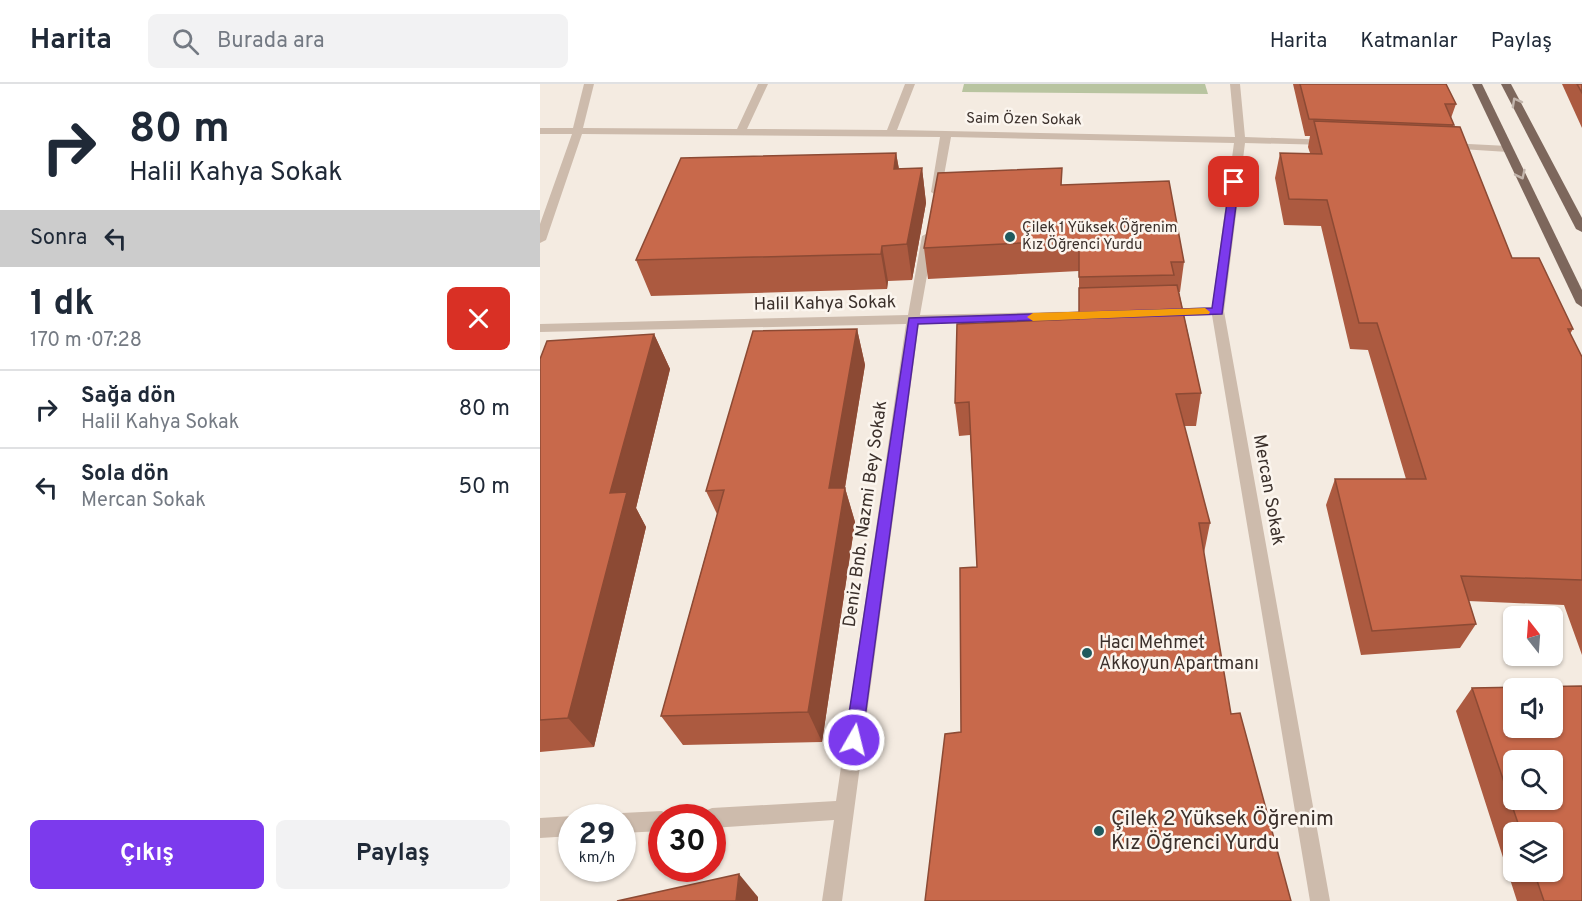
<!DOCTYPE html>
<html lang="tr">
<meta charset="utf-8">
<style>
:root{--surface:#fff;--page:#f2f2f3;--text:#1f2937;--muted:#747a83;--line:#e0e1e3;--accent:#7c3aed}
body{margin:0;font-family:Overpass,sans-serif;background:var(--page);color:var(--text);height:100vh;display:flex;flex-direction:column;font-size:22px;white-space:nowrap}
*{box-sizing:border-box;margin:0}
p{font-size:20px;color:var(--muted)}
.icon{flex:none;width:33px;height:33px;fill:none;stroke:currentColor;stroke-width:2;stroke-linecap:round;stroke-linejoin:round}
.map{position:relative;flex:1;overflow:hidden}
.side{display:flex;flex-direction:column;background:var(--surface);width:540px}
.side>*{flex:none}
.hud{background:#fff;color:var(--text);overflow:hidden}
.needle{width:39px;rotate:343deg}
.buttons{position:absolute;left:963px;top:522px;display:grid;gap:12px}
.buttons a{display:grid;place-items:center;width:60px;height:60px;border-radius:9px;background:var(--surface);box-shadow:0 2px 4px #0004;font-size:30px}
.speed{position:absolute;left:18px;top:720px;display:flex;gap:12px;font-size:30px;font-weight:700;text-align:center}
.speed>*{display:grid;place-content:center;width:78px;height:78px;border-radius:50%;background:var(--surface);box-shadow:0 2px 4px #0004;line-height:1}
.speed small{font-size:15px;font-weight:400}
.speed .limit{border:9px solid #d22;background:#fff;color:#111}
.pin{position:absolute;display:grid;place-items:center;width:51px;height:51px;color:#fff;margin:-26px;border-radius:12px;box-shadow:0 3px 9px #0006}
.me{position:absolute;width:66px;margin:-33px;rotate:8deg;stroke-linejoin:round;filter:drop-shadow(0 0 4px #0008)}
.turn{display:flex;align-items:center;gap:21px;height:126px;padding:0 30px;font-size:27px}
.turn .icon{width:78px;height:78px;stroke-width:2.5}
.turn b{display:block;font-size:42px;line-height:51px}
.then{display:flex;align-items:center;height:57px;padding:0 30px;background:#0003;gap:12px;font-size:22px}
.round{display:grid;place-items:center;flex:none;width:63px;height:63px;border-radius:9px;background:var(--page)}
.headline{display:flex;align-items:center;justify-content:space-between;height:102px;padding:0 30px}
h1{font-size:36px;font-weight:700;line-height:45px}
.action{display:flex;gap:12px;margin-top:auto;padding:12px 30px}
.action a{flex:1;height:69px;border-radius:9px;background:var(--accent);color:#fff;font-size:24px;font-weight:700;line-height:69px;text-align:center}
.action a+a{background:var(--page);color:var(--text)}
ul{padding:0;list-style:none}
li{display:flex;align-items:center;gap:18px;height:78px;padding:0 30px;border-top:2px solid var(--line)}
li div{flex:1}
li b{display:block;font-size:22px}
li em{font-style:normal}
header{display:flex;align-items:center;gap:36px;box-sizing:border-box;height:84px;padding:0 30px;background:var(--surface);border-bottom:2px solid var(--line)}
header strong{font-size:28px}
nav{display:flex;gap:33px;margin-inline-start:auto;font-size:21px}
.search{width:420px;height:54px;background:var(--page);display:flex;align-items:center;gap:15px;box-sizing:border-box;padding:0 21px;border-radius:9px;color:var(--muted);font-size:22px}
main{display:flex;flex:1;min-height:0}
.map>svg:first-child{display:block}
</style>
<header>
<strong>Harita</strong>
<div class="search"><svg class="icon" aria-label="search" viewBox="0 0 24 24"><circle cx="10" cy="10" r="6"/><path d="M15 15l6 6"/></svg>Burada ara</div>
<nav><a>Harita</a><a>Katmanlar</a><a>Paylaş</a></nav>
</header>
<main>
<section class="side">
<div class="hud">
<div class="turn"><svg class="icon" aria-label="right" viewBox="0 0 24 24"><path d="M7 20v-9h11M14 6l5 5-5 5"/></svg><div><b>80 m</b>Halil Kahya Sokak</div></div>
<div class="then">Sonra<svg class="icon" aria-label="left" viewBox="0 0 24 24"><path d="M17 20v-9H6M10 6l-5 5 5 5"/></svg></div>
</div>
<div class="headline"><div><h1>1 dk</h1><p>170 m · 07:28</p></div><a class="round" style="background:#d93025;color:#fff"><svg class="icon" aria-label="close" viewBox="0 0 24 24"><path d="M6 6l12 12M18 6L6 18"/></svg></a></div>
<ul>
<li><svg class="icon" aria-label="right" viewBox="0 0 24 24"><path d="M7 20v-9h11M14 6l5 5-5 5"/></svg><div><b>Sağa dön</b><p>Halil Kahya Sokak</p></div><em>80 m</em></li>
<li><svg class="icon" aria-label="left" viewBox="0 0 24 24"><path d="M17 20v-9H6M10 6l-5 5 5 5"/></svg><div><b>Sola dön</b><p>Mercan Sokak</p></div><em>50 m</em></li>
</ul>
<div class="action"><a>Çıkış</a><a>Paylaş</a></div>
</section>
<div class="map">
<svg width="1042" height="817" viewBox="0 0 1042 817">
<rect width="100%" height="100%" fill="#f4ebe1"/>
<polygon fill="#b8c4a0" points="424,0 665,0 668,10 422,8"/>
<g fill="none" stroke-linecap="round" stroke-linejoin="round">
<g fill="#cdbbac" fill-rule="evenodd">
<polygon points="44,0 54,0 43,44 197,45 218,0 228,0 207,45 347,46 365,0 375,0 357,46 695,53 690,0 700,0 705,53 793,56 793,60 789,61 705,59 684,227 790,817 770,817 672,231 624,233 618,229 624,225 672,223 694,59 411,53 401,108 396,111 391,108 400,53 42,50 6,156 0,159 0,140 32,50 0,50 0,44 33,44"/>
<polygon points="909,59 968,62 973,65 968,68 905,64 905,60"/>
<polygon points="388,149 394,152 380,231 558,227 564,231 558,235 379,239 302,817 282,817 294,736 172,744 172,734 162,734 165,727 172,724 296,717 366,240 0,248 0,240 368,231 382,152"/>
<polygon points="122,727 130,734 122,734 122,747 82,749 82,734 75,734 82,729"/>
<polygon points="32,732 35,734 32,734 32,752 0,754 0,734"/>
</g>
<g fill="#7d675c" fill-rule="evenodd">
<polygon points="932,0 942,0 1042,206 1042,223 1036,219"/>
<polygon points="961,0 971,0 1042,134 1042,148 1036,145"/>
</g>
</g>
<g fill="#ac5a40" fill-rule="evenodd">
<polygon points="753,0 906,0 916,20 911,34 914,41 913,42 972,174 1033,245 1030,250 1042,273 1042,571 1024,521 928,517 936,540 920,564 821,571 786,421 795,395 866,395 828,266 810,265 781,142 744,141 735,94 740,69 770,69 768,63 770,52 765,52"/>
<polygon points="1022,0 1042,0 1042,44"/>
<polygon points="356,69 359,85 382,84 386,119 372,196 348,197 347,205 111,212 96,176"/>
<polygon points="521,101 644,178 640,208 639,208 661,309 656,342 644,342 670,439 664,469 421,648 437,483 430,351 419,352 415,319 539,235 539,187 388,195 384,164"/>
<polygon points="317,245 325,281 305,404 315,438 282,658 143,661 121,632 177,430 166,407"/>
<polygon points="114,250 130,285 96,424 106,443 54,663 0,668 0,275"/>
<path d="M 1042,602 L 1042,817 L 977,817 L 916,627 L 932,604 ZM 974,604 L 1012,604 L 1012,644 L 974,644 ZM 974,676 L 1012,676 L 1012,716 L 974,716 ZM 974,748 L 1012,748 L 1012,788 L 974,788 Z"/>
</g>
<g fill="#8c4a34">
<polygon points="356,69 362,103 354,85"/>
<polygon points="382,84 386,119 372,196 367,160"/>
<polygon points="342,162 348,197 347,205 341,170"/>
<polygon points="317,245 325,281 299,439 289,404"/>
<polygon points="114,250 130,285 96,424 106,443 54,663 28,634 70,409"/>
<polygon points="305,404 315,438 282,658 268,628"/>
<polygon points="199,790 218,813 218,817 196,817"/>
</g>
<g fill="#c8694b" stroke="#8c4a34" stroke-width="1.5" fill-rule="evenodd">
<polygon points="760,0 906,0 916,20 905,20 914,41 769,35"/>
<polygon points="1037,0 1042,0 1042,9"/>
<polygon points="774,37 920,43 972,174 999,174 1033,245 1028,245 1042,273 1042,496 921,492 936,540 832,547 795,395 886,395 837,239 819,239 787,116 749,115 740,69 782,70"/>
<polygon points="356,69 354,85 382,84 367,160 342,162 341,170 96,176 141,74"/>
<polygon points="522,84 521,101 629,97 644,178 631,178 634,191 539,193 539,156 384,164 398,89"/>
<polygon points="637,201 661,309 636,310 670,439 659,439 691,630 700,629 751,817 385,817 405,650 421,648 420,484 437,483 429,318 415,319 417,240 539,235 539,204"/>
<polygon points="317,245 289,404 305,404 268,628 121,632 184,406 166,407 213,247"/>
<polygon points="114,250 70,409 87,408 28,634 0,636 0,275 7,257"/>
<path d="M 1042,602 L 1042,817 L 1004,817 L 994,788 L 1012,788 L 1012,748 L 981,748 L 932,604 ZM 974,604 L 1012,604 L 1012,644 L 974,644 ZM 974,676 L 1012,676 L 1012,716 L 974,716 Z"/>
<polygon points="199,790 196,817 77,817"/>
</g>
<defs><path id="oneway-chevron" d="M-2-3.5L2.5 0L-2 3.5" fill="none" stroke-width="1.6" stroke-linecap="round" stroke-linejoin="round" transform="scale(1.5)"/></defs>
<g stroke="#c2b5ac">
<use href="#oneway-chevron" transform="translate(976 18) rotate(-119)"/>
<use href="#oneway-chevron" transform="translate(981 91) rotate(64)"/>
</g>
<polygon fill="#7c3aed" stroke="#51269a" stroke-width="1.5" points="694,95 699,98 682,230 378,240 322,656 319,662 314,664 308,662 305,656 369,234 672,224 690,98"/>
<polygon fill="#f59e0b" points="665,224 670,228 669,230 493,237 487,233 493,229"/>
<g fill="#1f5a5e" stroke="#fbf5ee" stroke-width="2">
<circle cx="470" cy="153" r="6"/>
<circle cx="547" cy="569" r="6"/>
<circle cx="559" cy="747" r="6"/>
</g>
<g text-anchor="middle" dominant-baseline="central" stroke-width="5" stroke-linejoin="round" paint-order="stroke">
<g font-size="15" fill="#3b302b" stroke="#fbf5ee">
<text transform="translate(484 36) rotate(1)">Saim Özen Sokak</text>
</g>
<g font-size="15" fill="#3b302b" stroke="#fbf5ee" text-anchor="start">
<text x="482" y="144">Çilek 1 Yüksek Öğrenim<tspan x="482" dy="17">Kız Öğrenci Yurdu</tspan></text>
</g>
<g font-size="18" fill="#3b302b" stroke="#fbf5ee">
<text transform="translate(285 220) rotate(-1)">Halil Kahya Sokak</text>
<text transform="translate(728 406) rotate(80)">Mercan Sokak</text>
<text transform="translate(326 430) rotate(-82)">Deniz Bnb. Nazmi Bey Sokak</text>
</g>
<g font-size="18" fill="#3b302b" stroke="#fbf5ee" text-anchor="start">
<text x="559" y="559">Hacı Mehmet<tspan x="559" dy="21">Akkoyun Apartmanı</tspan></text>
</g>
<g font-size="21" fill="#3b302b" stroke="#fbf5ee" text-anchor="start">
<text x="571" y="735">Çilek 2 Yüksek Öğrenim<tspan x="571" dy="24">Kız Öğrenci Yurdu</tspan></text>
</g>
</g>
</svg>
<div class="buttons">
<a><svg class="needle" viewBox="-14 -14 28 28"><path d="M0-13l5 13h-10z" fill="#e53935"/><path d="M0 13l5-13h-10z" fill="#747a83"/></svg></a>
<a><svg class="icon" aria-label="sound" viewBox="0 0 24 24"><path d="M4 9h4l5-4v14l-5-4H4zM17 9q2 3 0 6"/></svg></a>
<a><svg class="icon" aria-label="search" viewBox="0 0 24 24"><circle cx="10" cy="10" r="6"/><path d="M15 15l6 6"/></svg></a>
<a><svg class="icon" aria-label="layers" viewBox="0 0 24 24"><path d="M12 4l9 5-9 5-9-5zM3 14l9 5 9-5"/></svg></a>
</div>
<div class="speed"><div>29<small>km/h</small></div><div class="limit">30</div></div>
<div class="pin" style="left:694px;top:98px;background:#d93025"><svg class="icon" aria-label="arrive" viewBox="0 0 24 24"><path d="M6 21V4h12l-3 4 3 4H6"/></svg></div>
<svg class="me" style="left:314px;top:656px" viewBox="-20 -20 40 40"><circle r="17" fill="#7c3aed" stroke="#fff" stroke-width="3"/><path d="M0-11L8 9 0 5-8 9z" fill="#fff"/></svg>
</div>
</main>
